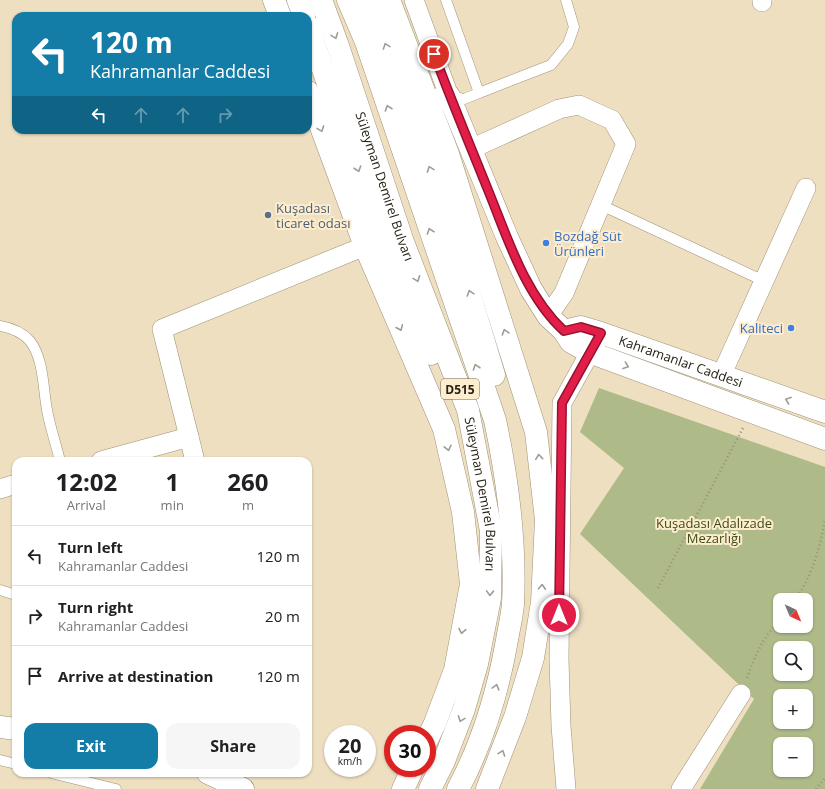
<!DOCTYPE html>
<meta charset="utf-8">
<style>
:root{--surface:#fff;--page:#f6f6f6;--text:#202124;--muted:#757577;--line:#e0e0e0;--accent:#137da7}
body{margin:0;font-family:"Open Sans",sans-serif;background:var(--page);color:var(--text);height:100vh;display:flex;flex-direction:column;font-size:15px;white-space:nowrap}
*{box-sizing:border-box;margin:0}
p{font-size:13px;color:var(--muted)}
.icon{flex:none;width:22px;height:22px;fill:none;stroke:currentColor;stroke-width:2;stroke-linecap:round;stroke-linejoin:round}
.map{position:relative;flex:1;overflow:hidden}
.details{position:absolute;left:12px;top:457px;width:300px;height:320px;display:flex;flex-direction:column;background:var(--surface);border-radius:12px;box-shadow:0 1px 3px #0004}
.details>*{flex:none}
.hud{position:absolute;left:12px;top:12px;width:300px;height:122px;border-radius:12px;box-shadow:0 1px 3px #0004;background:#137da7;color:#fff;overflow:hidden}
.needle{width:26px;rotate:136deg}
.controls{position:absolute;left:773px;top:593px;display:grid;gap:8px}
.controls a{display:grid;place-items:center;width:40px;height:40px;border-radius:8px;background:var(--surface);box-shadow:0 1px 3px #0004;font-size:20px}
.speed{position:absolute;left:324px;top:725px;display:flex;gap:8px;font-size:20px;font-weight:700;text-align:center}
.speed>*{display:grid;place-content:center;width:52px;height:52px;border-radius:50%;background:var(--surface);box-shadow:0 1px 3px #0004;line-height:1}
.speed small{font-size:10px;font-weight:400}
.speed .limit{border:6px solid #d22;background:#fff;color:#111}
.pin{position:absolute;display:grid;place-items:center;width:34px;height:34px;color:#fff;margin:-17px;border:2px solid #fff;border-radius:50%;box-shadow:0 1px 4px #0007}
.me{position:absolute;width:44px;margin:-22px;rotate:0deg;stroke-linejoin:round;filter:drop-shadow(0 0 3px #0008)}
.turn{display:flex;align-items:center;gap:14px;height:84px;padding:0 12px;font-size:18px}
.turn .icon{width:52px;height:52px;stroke-width:2.5}
.turn b{display:block;font-size:28px;line-height:34px}
.lanes{display:flex;align-items:center;height:38px;padding:0 12px;background:#0003;justify-content:center;gap:20px;direction:ltr}
.lanes .off{opacity:.35}
.eta{display:flex;justify-content:space-evenly;align-items:center;height:68px;text-align:center}
.eta b{font-size:24px;font-weight:700;line-height:28px}
.button{display:flex;gap:8px;margin-top:auto;padding:8px 12px}
.button a{flex:1;height:46px;border-radius:12px;background:var(--accent);color:#fff;font-size:16px;font-weight:700;line-height:46px;text-align:center}
.button a+a{background:var(--page);color:var(--text)}
ul{padding:0;list-style:none}
li{display:flex;align-items:center;gap:12px;height:60px;padding:0 12px;border-top:1px solid var(--line)}
li div{flex:1}
li b{display:block;font-size:15px}
li em{font-style:normal}
.map>svg:first-child{display:block}
</style>
<div class="map">
<svg width="825" height="789" viewBox="0 0 825 789">
<rect width="100%" height="100%" fill="#efdfc1"/>
<path fill="#aeba87" fill-rule="evenodd" d="M 599,388 L 825,467 L 825,789 L 700,789 L 754,699 L 580,534 L 624,468 L 580,432 ZM 780,600 L 806,600 L 806,626 L 780,626 ZM 780,648 L 806,648 L 806,674 L 780,674 ZM 780,696 L 806,696 L 806,722 L 780,722 ZM 780,744 L 806,744 L 806,770 L 780,770 Z"/>
<g fill="none" stroke-linecap="round" stroke-linejoin="round">
<g stroke="#a09175" stroke-width="11">
<g id="lane">
<polyline points="446,0 479,93 464,99 449,96"/>
<polyline points="479,93 551,65 568,44 574,27 566,0"/>
<polyline points="601,205 764,281"/>
<path d="M 0,326 C 12,328 22,332 30,341 C 44,359 43,389 47,410 C 50,427 56,444 60,461"/>
<polyline points="0,590 16,595"/>
<polyline points="0,760 16,764"/>
<polyline points="51,773 116,789"/>
</g>
</g>
<g stroke="#a09175" stroke-width="20">
<g id="street">
<polyline points="414,0 449,96"/>
<polyline points="762,2 762,0"/>
<polyline points="471,149 559,109 579,105 612,120 626,144 564,293 548,316"/>
<polyline points="721,376 806,188"/>
<polyline points="101,461 189,437"/>
<polyline points="195,461 162,329 365,246"/>
<polyline points="0,489 16,484"/>
<polyline points="566,789 561,726 559,659 562,403 597,340"/>
<polyline points="681,789 741,694"/>
</g>
</g>
<g stroke="#a09175" stroke-width="23">
<g id="secondary">
<polyline points="274,0 280,16"/>
<polyline points="389,0 448,154 536,432 546,520 542,602 533,658 515,717 487,789"/>
<polyline points="308,92 365,246 444,429 463,512 471,584 455,670 435,723 427,740"/>
<polyline points="429,102 449,96 507,237 531,289 548,316 564,331 571,342 589,352 825,439"/>
<path id="s1" d="M 564,331 L 581,327 L 601,333 L 825,412"/>
<polyline points="0,727 16,729"/>
<polyline points="208,773 243,789"/>
<polyline points="403,789 413,768"/>
</g>
</g>
<g stroke="#a09175" stroke-width="23">
<g id="highway">
<polyline points="298,0 304,16"/>
<path id="s2" d="M 321,0 L 337,43 L 403,242 L 468,410 L 491,531 L 490,598 L 477,664 L 464,709 L 444,761 L 430,789"/>
<path d="M 348,0 L 366,42 L 495,420 C 508,481 516,542 513,604 C 512,616 509,628 507,640 C 498,691 483,742 458,789"/>
<polyline points="369,0 438,189 494,375"/>
<polyline points="308,26 381,237 431,354"/>
</g>
</g>
<g stroke="#9b9079" stroke-width="2.5" stroke-dasharray="1 3" stroke-linecap="butt">
<polyline points="658,588 743,428"/>
<path d="M 795,600 C 812,576 819,550 825,521"/>
<path d="M 747,678 C 755,655 763,638 780,619"/>
<polyline points="816,789 825,778"/>
</g>
<use href="#lane" stroke="#fff" stroke-width="10"/>
<use href="#street" stroke="#fff" stroke-width="19"/>
<use href="#secondary" stroke="#fff" stroke-width="22"/>
<use href="#highway" stroke="#fff" stroke-width="22"/>
</g>
<defs><path id="oneway-chevron" d="M-2-3.5L2.5 0L-2 3.5" fill="none" stroke-width="1.6" stroke-linecap="round" stroke-linejoin="round"/></defs>
<g stroke="#9e9c96">
<use href="#oneway-chevron" transform="translate(335 36) rotate(69)"/>
<use href="#oneway-chevron" transform="translate(386 46) rotate(-110)"/>
<use href="#oneway-chevron" transform="translate(388 108) rotate(-109)"/>
<use href="#oneway-chevron" transform="translate(321 129) rotate(70)"/>
<use href="#oneway-chevron" transform="translate(358 169) rotate(71)"/>
<use href="#oneway-chevron" transform="translate(430 169) rotate(-110)"/>
<use href="#oneway-chevron" transform="translate(430 231) rotate(-109)"/>
<use href="#oneway-chevron" transform="translate(417 279) rotate(69)"/>
<use href="#oneway-chevron" transform="translate(470 293) rotate(-107)"/>
<use href="#oneway-chevron" transform="translate(400 328) rotate(67)"/>
<use href="#oneway-chevron" transform="translate(505 332) rotate(-108)"/>
<use href="#oneway-chevron" transform="translate(626 366) rotate(20)"/>
<use href="#oneway-chevron" transform="translate(476 367) rotate(-109)"/>
<use href="#oneway-chevron" transform="translate(788 400) rotate(-160)"/>
<use href="#oneway-chevron" transform="translate(448 448) rotate(77)"/>
<use href="#oneway-chevron" transform="translate(539 457) rotate(-96)"/>
<use href="#oneway-chevron" transform="translate(542 587) rotate(-87)"/>
<use href="#oneway-chevron" transform="translate(490 593) rotate(92)"/>
<use href="#oneway-chevron" transform="translate(462 631) rotate(101)"/>
<use href="#oneway-chevron" transform="translate(496 687) rotate(-75)"/>
<use href="#oneway-chevron" transform="translate(461 719) rotate(111)"/>
<use href="#oneway-chevron" transform="translate(502 753) rotate(-70)"/>
</g>
<g fill="none" stroke-linecap="round" stroke-linejoin="round">
<g stroke="#92132f" stroke-width="10">
<path id="route" d="M 434,54 C 451,100 470,145 488,190 C 508,239 525,295 564,331 L 581,327 L 601,333 L 562,403 L 559,615"/>
</g>
<use href="#route" stroke="#e11d48" stroke-width="7"/>
</g>
<circle fill="#5c6f8a" stroke="#fcedce" stroke-width="1.5" cx="268" cy="215" r="4"/>
<g fill="#3f7fe0" stroke="#fcedce" stroke-width="1.5">
<circle cx="546" cy="243" r="4"/>
<circle cx="791" cy="328" r="4"/>
</g>
<g text-anchor="middle" dominant-baseline="central" stroke-width="4" stroke-linejoin="round" paint-order="stroke">
<rect fill="#fcedce" stroke="#675f4d" stroke-width="1" x="441" y="379" width="38" height="20" rx="3"/>
<g font-size="12" font-weight="bold" fill="#272216">
<text x="460" y="389">D515</text>
</g>
<g font-size="13" fill="#272216" stroke="#fcedce">
<text stroke="none"><textPath href="#s2" startOffset="197">Süleyman Demirel Bulvarı</textPath></text>
<text stroke="none"><textPath href="#s1" startOffset="123">Kahramanlar Caddesi</textPath></text>
<text stroke="none"><textPath href="#s2" startOffset="521">Süleyman Demirel Bulvarı</textPath></text>
</g>
<g font-size="13" fill="#4e5e75" stroke="#fcedce" text-anchor="start">
<text x="276" y="208">Kuşadası<tspan x="276" dy="15">ticaret odası</tspan></text>
</g>
<g font-size="13" fill="#366cbe" stroke="#fcedce" text-anchor="start">
<text x="554" y="236">Bozdağ Süt<tspan x="554" dy="15">Ürünleri</tspan></text>
<text x="783" y="328" text-anchor="end">Kaliteci</text>
</g>
<g font-size="13" fill="#3f4912" stroke="#fcedce">
<text x="714" y="523">Kuşadası Adalızade<tspan x="714" dy="15">Mezarlığı</tspan></text>
</g>
</g>
</svg>
<div class="controls">
<a><svg class="needle" viewBox="-14 -14 28 28"><path d="M0-13l5 13h-10z" fill="#e53935"/><path d="M0 13l5-13h-10z" fill="#757577"/></svg></a>
<a><svg class="icon" aria-label="search" viewBox="0 0 24 24"><circle cx="10" cy="10" r="6"/><path d="M15 15l6 6"/></svg></a>
<a>+</a>
<a>−</a>
</div>
<div class="speed"><div>20<small>km/h</small></div><div class="limit">30</div></div>
<div class="pin" style="left:434px;top:54px;background:#d93025"><svg class="icon" aria-label="arrive" viewBox="0 0 24 24"><path d="M6 21V4h12l-3 4 3 4H6"/></svg></div>
<svg class="me" style="left:559px;top:615px" viewBox="-20 -20 40 40"><circle r="17" fill="#e11d48" stroke="#fff" stroke-width="3"/><path d="M0-11L8 9 0 5-8 9z" fill="#fff"/></svg>
<div class="hud">
<div class="turn"><svg class="icon" aria-label="left" viewBox="0 0 24 24"><path d="M17 20v-9H6M10 6l-5 5 5 5"/></svg><div><b>120 m</b>Kahramanlar Caddesi</div></div>
<div class="lanes"><svg class="icon" aria-label="left" viewBox="0 0 24 24"><path d="M17 20v-9H6M10 6l-5 5 5 5"/></svg><svg class="icon off" aria-label="ahead" viewBox="0 0 24 24"><path d="M12 20V5M6 11l6-6 6 6"/></svg><svg class="icon off" aria-label="ahead" viewBox="0 0 24 24"><path d="M12 20V5M6 11l6-6 6 6"/></svg><svg class="icon off" aria-label="right" viewBox="0 0 24 24"><path d="M7 20v-9h11M14 6l5 5-5 5"/></svg></div>
</div>
<section class="details">
<div class="eta">
<div><b>12:02</b><p>Arrival</p></div>
<div><b>1</b><p>min</p></div>
<div><b>260</b><p>m</p></div>
</div>
<ul>
<li><svg class="icon" aria-label="left" viewBox="0 0 24 24"><path d="M17 20v-9H6M10 6l-5 5 5 5"/></svg><div><b>Turn left</b><p>Kahramanlar Caddesi</p></div><em>120 m</em></li>
<li><svg class="icon" aria-label="right" viewBox="0 0 24 24"><path d="M7 20v-9h11M14 6l5 5-5 5"/></svg><div><b>Turn right</b><p>Kahramanlar Caddesi</p></div><em>20 m</em></li>
<li><svg class="icon" aria-label="arrive" viewBox="0 0 24 24"><path d="M6 21V4h12l-3 4 3 4H6"/></svg><div><b>Arrive at destination</b></div><em>120 m</em></li>
</ul>
<div class="button"><a>Exit</a><a>Share</a></div>
</section>
</div>
